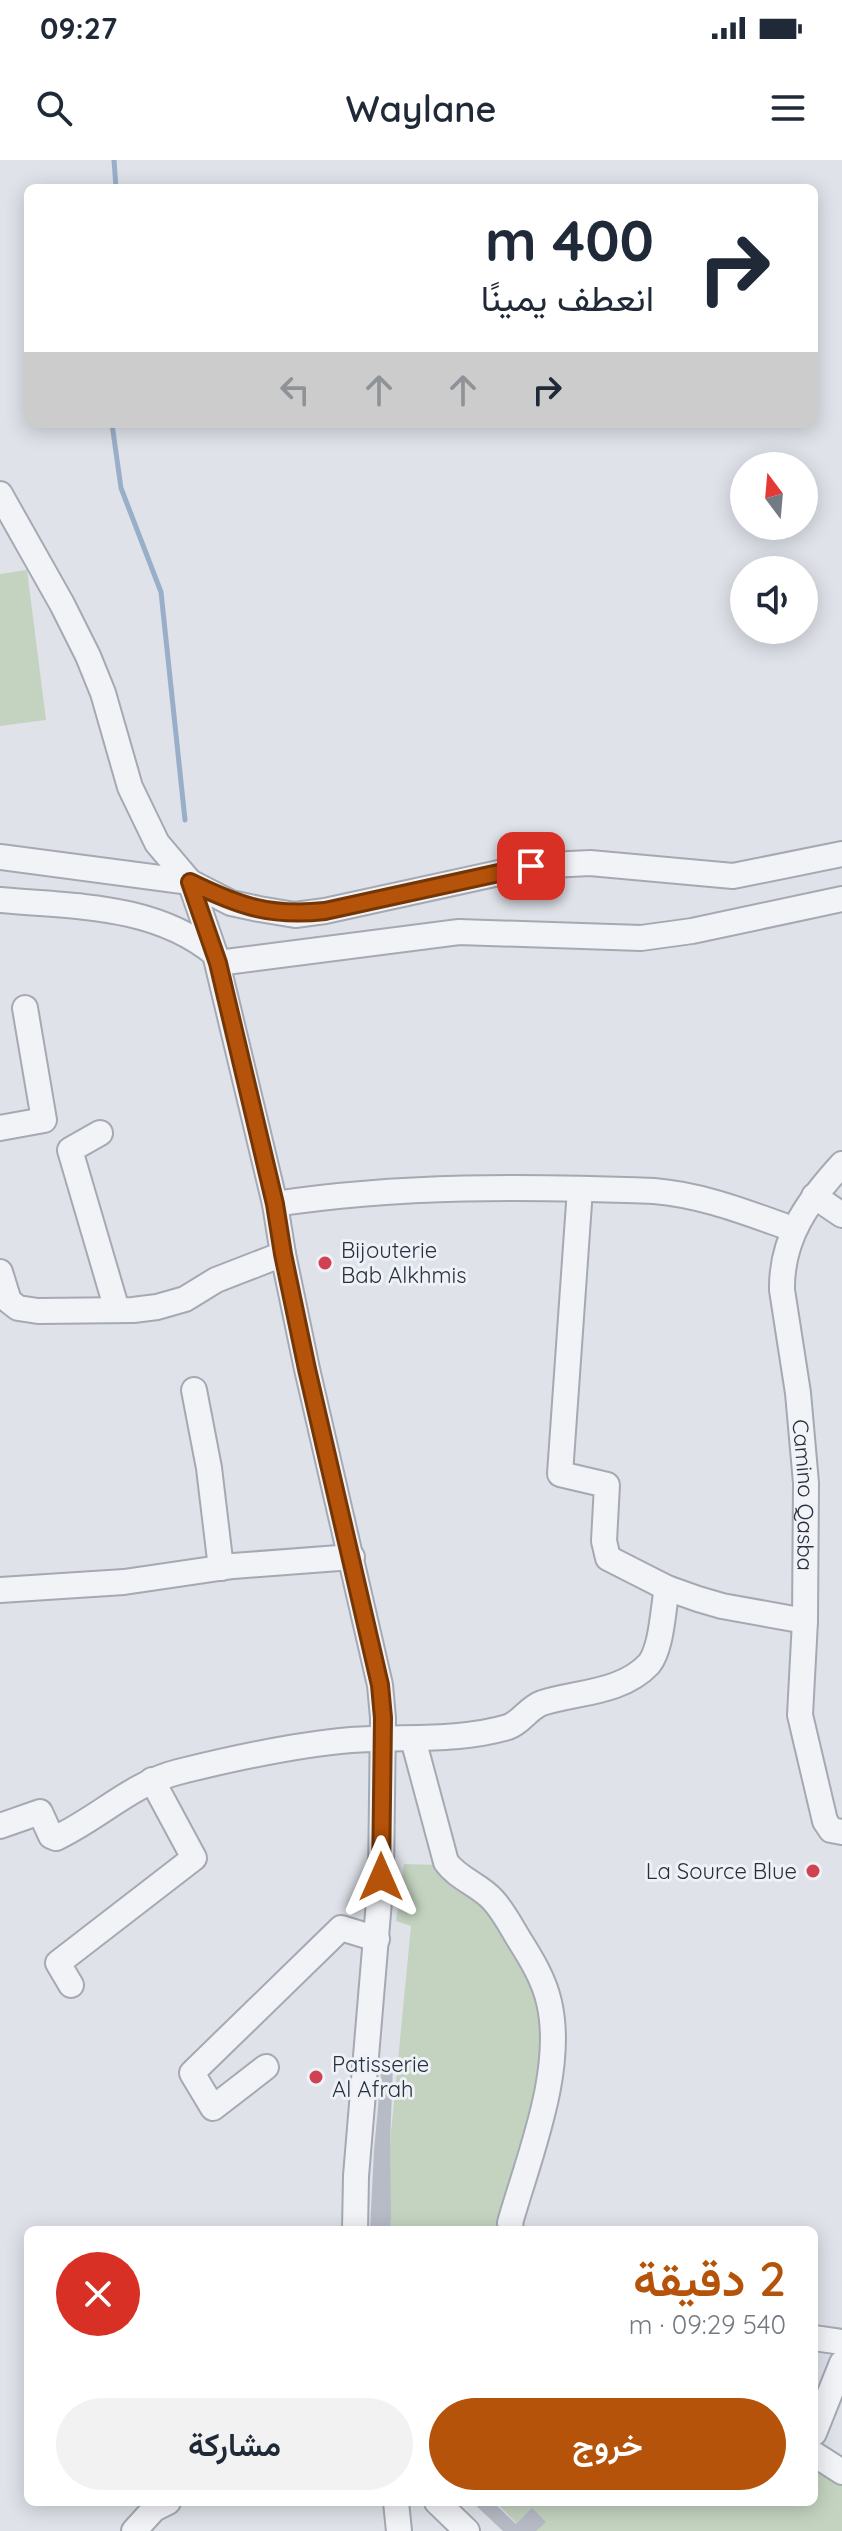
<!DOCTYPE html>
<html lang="ar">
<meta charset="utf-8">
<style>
:root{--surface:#fff;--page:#f2f2f3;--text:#1f2937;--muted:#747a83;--accent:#b45309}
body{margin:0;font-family:Quicksand,Vazirmatn,sans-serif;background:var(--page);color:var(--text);direction:rtl;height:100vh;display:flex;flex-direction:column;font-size:30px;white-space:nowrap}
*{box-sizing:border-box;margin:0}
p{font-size:26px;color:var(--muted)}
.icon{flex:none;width:44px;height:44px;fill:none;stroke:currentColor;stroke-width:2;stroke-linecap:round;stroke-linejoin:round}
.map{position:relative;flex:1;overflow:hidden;direction:ltr}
.side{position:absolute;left:24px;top:2066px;width:794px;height:280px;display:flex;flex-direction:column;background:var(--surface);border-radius:12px;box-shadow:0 4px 20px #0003;direction:rtl}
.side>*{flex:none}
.top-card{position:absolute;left:24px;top:24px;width:794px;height:244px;border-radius:12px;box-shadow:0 4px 20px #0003;direction:rtl;background:#fff;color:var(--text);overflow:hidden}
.needle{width:52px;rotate:344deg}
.controls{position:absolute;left:730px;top:292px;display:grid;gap:16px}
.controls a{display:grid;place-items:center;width:88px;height:88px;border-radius:50%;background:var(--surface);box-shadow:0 4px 20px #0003;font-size:40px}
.pin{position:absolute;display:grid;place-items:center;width:68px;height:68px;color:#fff;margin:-34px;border-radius:16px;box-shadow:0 4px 12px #0006}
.me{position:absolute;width:88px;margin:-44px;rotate:0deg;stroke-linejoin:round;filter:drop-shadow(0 0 6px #0008)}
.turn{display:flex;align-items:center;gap:28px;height:168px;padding:0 32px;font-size:36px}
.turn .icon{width:104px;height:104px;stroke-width:2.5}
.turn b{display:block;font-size:56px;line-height:68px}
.lanes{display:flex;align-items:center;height:76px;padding:0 32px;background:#0003;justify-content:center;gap:40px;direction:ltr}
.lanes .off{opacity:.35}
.round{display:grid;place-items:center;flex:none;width:84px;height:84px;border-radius:42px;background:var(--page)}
.summary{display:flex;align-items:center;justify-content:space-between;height:136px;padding:0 32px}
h1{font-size:48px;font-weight:600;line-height:60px;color:var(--accent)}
.cta{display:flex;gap:16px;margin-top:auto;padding:16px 32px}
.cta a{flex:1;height:92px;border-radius:48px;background:var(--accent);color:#fff;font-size:32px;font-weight:600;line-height:92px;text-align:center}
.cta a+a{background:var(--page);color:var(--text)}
.status{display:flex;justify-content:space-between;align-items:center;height:56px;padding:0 40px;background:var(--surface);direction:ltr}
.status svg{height:22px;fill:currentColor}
header{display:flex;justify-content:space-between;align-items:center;height:104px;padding:0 32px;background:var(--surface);font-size:36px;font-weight:600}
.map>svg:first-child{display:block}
</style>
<div class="status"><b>09:27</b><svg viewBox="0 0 49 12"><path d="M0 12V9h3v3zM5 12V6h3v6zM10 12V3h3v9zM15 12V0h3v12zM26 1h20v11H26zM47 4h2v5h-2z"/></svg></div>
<header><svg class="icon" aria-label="menu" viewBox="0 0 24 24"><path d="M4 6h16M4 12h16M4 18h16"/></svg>Waylane<svg class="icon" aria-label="search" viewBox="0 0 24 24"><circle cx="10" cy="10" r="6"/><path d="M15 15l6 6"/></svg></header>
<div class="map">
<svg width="842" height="2371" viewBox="0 0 842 2371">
<rect width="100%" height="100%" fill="#dfe2e9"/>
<g fill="#c4d3c0">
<polygon points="27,410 46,560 0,566 0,414"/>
<polygon points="404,1704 441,1705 491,1741 538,1813 546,1896 520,2070 389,2070 390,1983 411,1766 396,1761"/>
<polygon points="814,2296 842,2313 842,2371 524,2371 496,2342 814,2342"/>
</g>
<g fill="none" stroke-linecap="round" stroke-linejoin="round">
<g stroke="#99afc9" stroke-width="5">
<polyline points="114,0 116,28"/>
<polyline points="112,264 121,328 161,432 185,660"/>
</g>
</g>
<g fill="#b6bbc5">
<polygon points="382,1905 393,1906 390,1983 391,2056 390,2070 370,2070 374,1990"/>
<polygon points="472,2342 493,2342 516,2364 532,2348 546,2362 536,2371 503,2371"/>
</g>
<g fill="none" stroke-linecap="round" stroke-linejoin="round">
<g stroke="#a4a9b3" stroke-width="28">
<g id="minor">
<polyline points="0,334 62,444 88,496 103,533 130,627 157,683 190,722 215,794 275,1044 283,1094 307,1209 380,1525 383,1558 381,1717 356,2016 355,2070"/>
<polyline points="0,697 190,722 231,743 259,749 295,755 325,751 531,706 590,703 733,716 842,694"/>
<path d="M 0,740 C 75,747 154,744 215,794"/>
<polyline points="218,803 459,772 641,778 692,771 842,739"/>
<polyline points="0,968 44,960 25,848"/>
<polyline points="100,973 70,990 117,1150"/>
<path id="s1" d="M 842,1004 C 808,1041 781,1078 782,1130 L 798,1233 L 806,1323 L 805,1461 L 800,1555 L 825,1661 L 831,1670 L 842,1672"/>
<polyline points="580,1029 560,1314 607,1325 604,1381 608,1398 667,1428 698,1439 722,1446 805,1461"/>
<polyline points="814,1036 842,1055"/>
<path d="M 275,1044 C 400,1025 528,1026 654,1031 C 703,1035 747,1053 793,1069"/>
<polyline points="0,1112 9,1141 18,1148 38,1151 133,1150 157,1147 185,1139 216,1120 283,1094"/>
<polyline points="194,1230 209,1308 221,1408"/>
<polyline points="0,1430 124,1422 233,1406 352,1397"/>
<path d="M 413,1579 L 446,1702 C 458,1719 480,1725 493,1740 C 504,1752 512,1768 520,1781 C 532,1800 544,1820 549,1842 C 565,1910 529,1996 510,2063 L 511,2070"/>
<path d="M 0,1666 L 40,1652 L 51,1676 L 56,1678 C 99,1658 131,1624 178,1612 C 234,1598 293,1585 351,1580 C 404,1576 457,1582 508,1567 C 522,1562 528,1548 542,1543 C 577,1532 622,1533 649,1504 C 662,1488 663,1448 667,1428"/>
<polyline points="71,1825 58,1803 194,1698 152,1620"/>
<polyline points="266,1907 213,1948 192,1913 341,1768 377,1779"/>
<polyline points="814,2178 842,2182"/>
<polyline points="814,2273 842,2203"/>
<polyline points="814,2294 842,2312"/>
<polyline points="396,2342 399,2371"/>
<polyline points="437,2342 467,2371"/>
<polyline points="134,2371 154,2349 168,2342"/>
</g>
</g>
<use href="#minor" stroke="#f2f3f7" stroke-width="24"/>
</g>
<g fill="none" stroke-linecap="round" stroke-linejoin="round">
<g stroke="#753606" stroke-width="20">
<path id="route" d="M 381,1717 L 383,1558 L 380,1525 L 307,1209 L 283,1094 L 275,1044 L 218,803 L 190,722 C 239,746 270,757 325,751 L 531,706"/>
</g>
<use href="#route" stroke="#b45309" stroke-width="14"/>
</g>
<g fill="#d04151" stroke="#eef1f6" stroke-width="3">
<circle cx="325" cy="1103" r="8"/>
<circle cx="813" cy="1711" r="8"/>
<circle cx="316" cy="1917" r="8"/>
</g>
<g text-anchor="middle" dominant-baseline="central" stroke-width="6" stroke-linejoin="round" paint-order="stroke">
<g font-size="22" fill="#282f40" stroke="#eef1f6" text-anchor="start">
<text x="341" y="1090">Bijouterie<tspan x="341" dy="25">Bab Alkhmis</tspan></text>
<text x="797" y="1711" text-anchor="end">La Source Blue</text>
<text x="332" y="1904">Patisserie<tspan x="332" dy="25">Al Afrah</tspan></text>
</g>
<g font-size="22" fill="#282f40" stroke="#eef1f6">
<text stroke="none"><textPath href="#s1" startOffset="350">Camino Qasba</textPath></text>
</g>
</g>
</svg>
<div class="controls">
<a><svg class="needle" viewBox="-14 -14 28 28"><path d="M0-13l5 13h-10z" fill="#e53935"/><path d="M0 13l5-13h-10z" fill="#747a83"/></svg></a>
<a><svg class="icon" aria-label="sound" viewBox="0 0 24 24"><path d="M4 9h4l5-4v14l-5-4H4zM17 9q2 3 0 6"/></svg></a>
</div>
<div class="pin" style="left:531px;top:706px;background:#d93025"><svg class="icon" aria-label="arrive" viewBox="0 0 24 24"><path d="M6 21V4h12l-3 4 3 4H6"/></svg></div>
<svg class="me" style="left:381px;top:1717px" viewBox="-20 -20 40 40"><path d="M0-17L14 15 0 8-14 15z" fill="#b45309" stroke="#fff" stroke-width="4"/></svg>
<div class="top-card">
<div class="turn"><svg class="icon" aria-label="right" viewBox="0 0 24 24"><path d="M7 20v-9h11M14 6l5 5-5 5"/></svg><div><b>400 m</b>انعطف يمينًا</div></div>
<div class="lanes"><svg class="icon off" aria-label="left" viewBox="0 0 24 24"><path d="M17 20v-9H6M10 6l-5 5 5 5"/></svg><svg class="icon off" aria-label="ahead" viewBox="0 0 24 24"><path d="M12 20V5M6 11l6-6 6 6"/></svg><svg class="icon off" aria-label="ahead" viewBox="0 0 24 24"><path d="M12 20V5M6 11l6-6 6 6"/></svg><svg class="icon" aria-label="right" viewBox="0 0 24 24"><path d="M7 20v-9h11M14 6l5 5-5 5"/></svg></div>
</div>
<section class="side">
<div class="summary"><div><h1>2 دقيقة</h1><p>540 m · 09:29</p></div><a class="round" style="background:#d93025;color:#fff"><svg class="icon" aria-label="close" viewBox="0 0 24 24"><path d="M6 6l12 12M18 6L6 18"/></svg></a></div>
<div class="cta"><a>خروج</a><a>مشاركة</a></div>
</section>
</div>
